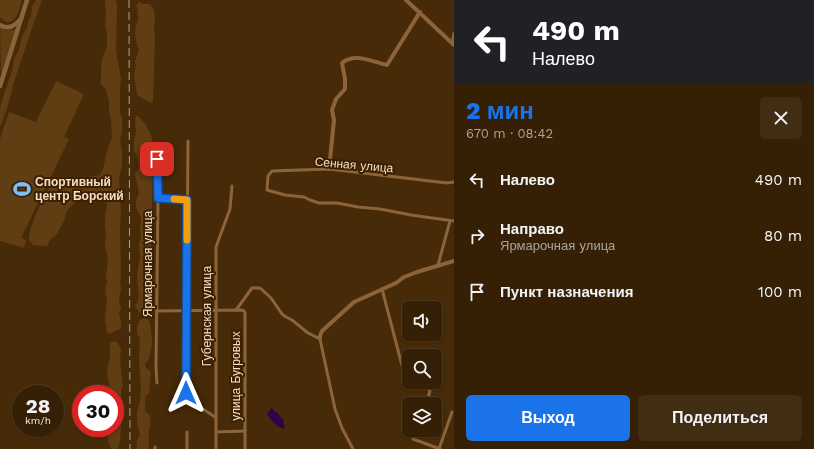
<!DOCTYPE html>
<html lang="ru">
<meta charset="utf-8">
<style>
:root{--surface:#352006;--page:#402d14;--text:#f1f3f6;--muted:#aaa39b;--line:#4f3e28;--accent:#1a73e8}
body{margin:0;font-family:"Work Sans",sans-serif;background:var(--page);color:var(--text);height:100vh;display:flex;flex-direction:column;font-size:15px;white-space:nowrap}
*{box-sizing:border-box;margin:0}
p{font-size:13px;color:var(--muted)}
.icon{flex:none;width:22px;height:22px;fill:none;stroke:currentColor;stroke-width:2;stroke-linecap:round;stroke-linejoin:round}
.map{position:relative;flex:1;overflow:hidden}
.details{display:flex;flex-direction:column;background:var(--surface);width:360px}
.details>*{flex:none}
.hud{background:#202124;color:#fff;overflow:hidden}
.tools{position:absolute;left:402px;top:301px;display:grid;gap:8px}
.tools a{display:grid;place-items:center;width:40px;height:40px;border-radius:6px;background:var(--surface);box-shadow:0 1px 3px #0004,0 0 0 1px var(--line);font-size:20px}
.speed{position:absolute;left:12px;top:385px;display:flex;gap:8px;font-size:20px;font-weight:700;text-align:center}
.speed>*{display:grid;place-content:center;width:52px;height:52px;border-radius:50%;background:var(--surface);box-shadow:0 1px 3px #0004,0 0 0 1px var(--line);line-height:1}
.speed small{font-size:10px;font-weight:400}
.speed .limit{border:6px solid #d22;background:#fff;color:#111}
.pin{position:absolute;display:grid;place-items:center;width:34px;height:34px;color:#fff;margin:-17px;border-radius:8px;box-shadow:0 2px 6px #0006}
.me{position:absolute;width:44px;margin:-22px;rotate:0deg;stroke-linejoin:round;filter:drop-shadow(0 0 3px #0008)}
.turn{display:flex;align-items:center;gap:14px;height:84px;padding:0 12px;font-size:18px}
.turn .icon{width:52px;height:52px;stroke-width:2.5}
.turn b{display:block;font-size:28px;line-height:34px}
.round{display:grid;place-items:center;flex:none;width:42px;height:42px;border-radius:6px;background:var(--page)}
.overview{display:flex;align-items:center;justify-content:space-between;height:68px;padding:0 12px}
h1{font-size:24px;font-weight:800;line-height:30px;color:var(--accent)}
.primary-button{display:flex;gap:8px;margin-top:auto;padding:8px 12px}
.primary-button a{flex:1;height:46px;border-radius:6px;background:var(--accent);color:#fff;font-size:16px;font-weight:800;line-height:46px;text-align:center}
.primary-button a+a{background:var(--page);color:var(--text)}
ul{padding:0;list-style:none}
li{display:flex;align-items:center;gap:12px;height:56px;padding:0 12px}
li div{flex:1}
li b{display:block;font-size:15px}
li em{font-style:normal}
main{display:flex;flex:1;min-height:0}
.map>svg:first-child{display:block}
</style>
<main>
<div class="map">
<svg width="454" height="449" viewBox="0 0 454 449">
<rect width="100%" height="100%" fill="#472a08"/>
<g fill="#613d13">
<path d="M 0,0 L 22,0 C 20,8 16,24 6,22 L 0,17 Z"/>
<path d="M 36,0 L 42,0 L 37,14 L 35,19 L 14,82 C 11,87 13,90 11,95 C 8,104 5,114 2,123 L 0,126 L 0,108 L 4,94 L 12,71 L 14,59 L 19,49 L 22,36 L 27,28 L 28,21 L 31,16 L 32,6 Z"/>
<path d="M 105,0 L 116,0 L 117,6 L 116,51 L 121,79 L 120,88 L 120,114 L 122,117 L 122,132 L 120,141 L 122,150 L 122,166 L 119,177 L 121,210 L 120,227 L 121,276 L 120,283 L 121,288 L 119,302 L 121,308 L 119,314 L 121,321 L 121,328 C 117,331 113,331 110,334 L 107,333 L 105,320 L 107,299 L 105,291 L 107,282 L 106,276 L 108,261 L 105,244 L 106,233 L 105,226 L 105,216 L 107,206 L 107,199 L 102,195 L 94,194 L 79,198 L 67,211 L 64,221 L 57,234 L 50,240 L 47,246 L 33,245 C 32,243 30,242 29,240 C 27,232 45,191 51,186 C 64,178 81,178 96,176 L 100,175 L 103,169 L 107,151 L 112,138 L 111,119 L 109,111 L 109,101 L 106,90 L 101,84 L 101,72 L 102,59 L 107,47 L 107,33 L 105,25 L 106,15 Z"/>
<path d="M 139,2 L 144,4 L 150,4 L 154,10 L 155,21 L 154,26 L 155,41 L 153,101 L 151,103 L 137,95 L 134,76 L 136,66 L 135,61 L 139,50 C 135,41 133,27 139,18 L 137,14 L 138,10 L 136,5 Z"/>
<polygon points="0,28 6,30 16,29 1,75"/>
<polygon points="56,81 84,94 65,135 64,137 69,139 21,238 26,240 24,248 0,241 0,139 9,112 36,122"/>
<polygon points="136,116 138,116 146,125 151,135 153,145 152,187 152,207 153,212 151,219 153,226 153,235 151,242 152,256 150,261 152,277 152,293 150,299 150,306 143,313 139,312 135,306 138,301 139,296 137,276 140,257 139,245 141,237 140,228 141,217 136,208 136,200 139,193 135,174 139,168 137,156 134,151 134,139 136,133 135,119"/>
<path d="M 144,318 L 149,320 C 151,328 152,336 152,344 C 152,349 149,355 149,360 L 145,363 L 146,368 L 149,370 L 151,373 L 149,393 L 145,397 L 145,411 C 154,418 150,422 149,432 C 148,438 149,443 149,449 L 136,449 L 137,445 L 137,440 L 140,435 L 137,423 L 137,413 L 140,400 L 141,387 L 139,359 L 140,338 L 137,334 L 137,327 L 140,320 Z"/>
<path d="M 114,341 L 118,343 L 121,350 L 120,358 L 122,380 L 123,386 L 121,389 L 122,422 C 120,431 121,441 118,449 L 112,449 C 107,443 108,436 108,428 L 115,428 L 115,394 L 109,394 L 110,389 L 107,371 L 110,356 L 110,343 Z"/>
</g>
<path fill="#2d0349" d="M 271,408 L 273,408 L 273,410 C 276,412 280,414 281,418 L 284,419 L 283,423 L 285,426 L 284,429 C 277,427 271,421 267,414 L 268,412 L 270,410 Z"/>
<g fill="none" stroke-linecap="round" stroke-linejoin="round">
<g stroke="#8c643a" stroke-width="3">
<polyline points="452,43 454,33"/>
<polyline points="188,141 186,393 188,399 215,417"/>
<polyline points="454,182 447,183 329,169 272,171 268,176 267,190 285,195 304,197 310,200 319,203 337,203 358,207 380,209 411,215 454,221"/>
<polyline points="158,198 187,200"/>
<polyline points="438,265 450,221"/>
<polyline points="382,289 405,377 406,380 409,381"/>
<polyline points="236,310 252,288 260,288 271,298 282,314 286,317 292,320 308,333 320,339 335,409 342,428 353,449"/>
<polyline points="157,311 241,310 244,311 245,313 245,449"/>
<polyline points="413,382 428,389 430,391 426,404"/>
<polyline points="157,383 156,368 158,198 157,146"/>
<polyline points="416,430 413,439 440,449"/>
<polyline points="216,432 245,431"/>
<polyline points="155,447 155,449"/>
<polyline points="187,449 187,432"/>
<polyline points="216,449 216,247 230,209 232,186"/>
<polyline points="439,449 452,412"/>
</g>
<g stroke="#8c643a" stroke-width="4">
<polyline points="406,0 454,45"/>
<path d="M 329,169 L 334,120 L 332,110 L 336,99 L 345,89 L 345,79 L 342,63 C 355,52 372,62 387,65 L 420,12"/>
<polyline points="320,339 320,336 322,331 354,302 396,283 404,277 417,272 454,261"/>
</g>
<g stroke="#8c643a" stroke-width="4.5">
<path d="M 0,25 C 8,30 14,26 20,20"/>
<polyline points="0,86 27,0"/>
</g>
<polyline stroke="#b89f85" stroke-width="1" stroke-dasharray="8 4" stroke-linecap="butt" points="129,0 130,449"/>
</g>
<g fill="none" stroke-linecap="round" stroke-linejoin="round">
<g stroke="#114b97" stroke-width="10">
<polyline id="route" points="157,159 158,198 187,200 186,393"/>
</g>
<use href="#route" stroke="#1a73e8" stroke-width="7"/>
<polyline stroke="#f59e0b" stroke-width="7" points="174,199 187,200 187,240"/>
</g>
<defs>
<g id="stadium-bare" transform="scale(1.38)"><path d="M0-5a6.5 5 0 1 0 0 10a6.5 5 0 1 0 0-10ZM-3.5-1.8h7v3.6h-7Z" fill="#7bbef8" stroke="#3c2000" stroke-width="2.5" paint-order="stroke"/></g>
</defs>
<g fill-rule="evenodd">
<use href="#stadium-bare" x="22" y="189"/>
</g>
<g text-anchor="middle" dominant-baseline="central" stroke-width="4" stroke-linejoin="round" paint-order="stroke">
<g font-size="12" fill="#f5dec8" stroke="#3c2000">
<text transform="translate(354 165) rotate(5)">Сенная улица</text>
<text transform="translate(148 264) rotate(-90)">Ярмарочная улица</text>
<text transform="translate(207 316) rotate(-90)">Губернская улица</text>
<text transform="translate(236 376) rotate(-90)">улица Бугровых</text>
</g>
<g font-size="12" font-weight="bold" fill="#f5dec8" stroke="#3c2000" text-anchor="start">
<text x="35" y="182">Спортивный<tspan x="35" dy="14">центр Борский</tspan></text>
</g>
</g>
</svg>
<div class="tools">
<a><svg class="icon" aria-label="sound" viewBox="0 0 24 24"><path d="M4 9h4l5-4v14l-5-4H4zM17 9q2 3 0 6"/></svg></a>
<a><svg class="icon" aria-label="search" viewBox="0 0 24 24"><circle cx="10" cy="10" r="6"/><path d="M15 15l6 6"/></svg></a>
<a><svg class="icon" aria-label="layers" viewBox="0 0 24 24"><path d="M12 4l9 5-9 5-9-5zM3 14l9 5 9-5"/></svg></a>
</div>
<div class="speed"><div>28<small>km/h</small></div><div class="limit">30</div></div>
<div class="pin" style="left:157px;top:159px;background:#d93025"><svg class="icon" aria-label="arrive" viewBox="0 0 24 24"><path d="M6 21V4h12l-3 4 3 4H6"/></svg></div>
<svg class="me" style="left:186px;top:393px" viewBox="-20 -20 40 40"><path d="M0-17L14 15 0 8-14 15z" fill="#1a73e8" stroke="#fff" stroke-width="4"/></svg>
</div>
<section class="details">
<div class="hud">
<div class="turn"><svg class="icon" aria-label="left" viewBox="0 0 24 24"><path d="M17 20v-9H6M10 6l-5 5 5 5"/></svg><div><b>490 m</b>Налево</div></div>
</div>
<div class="overview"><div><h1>2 мин</h1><p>670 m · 08:42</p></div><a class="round"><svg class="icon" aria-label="close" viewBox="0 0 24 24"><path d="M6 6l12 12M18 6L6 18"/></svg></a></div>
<ul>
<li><svg class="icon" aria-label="left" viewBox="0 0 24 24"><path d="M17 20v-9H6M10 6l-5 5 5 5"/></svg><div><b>Налево</b></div><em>490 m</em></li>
<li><svg class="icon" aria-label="right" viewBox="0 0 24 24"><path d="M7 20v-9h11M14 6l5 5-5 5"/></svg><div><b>Направо</b><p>Ярмарочная улица</p></div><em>80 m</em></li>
<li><svg class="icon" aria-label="arrive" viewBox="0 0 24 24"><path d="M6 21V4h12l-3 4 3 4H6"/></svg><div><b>Пункт назначения</b></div><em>100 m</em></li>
</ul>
<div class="primary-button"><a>Выход</a><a>Поделиться</a></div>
</section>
</main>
